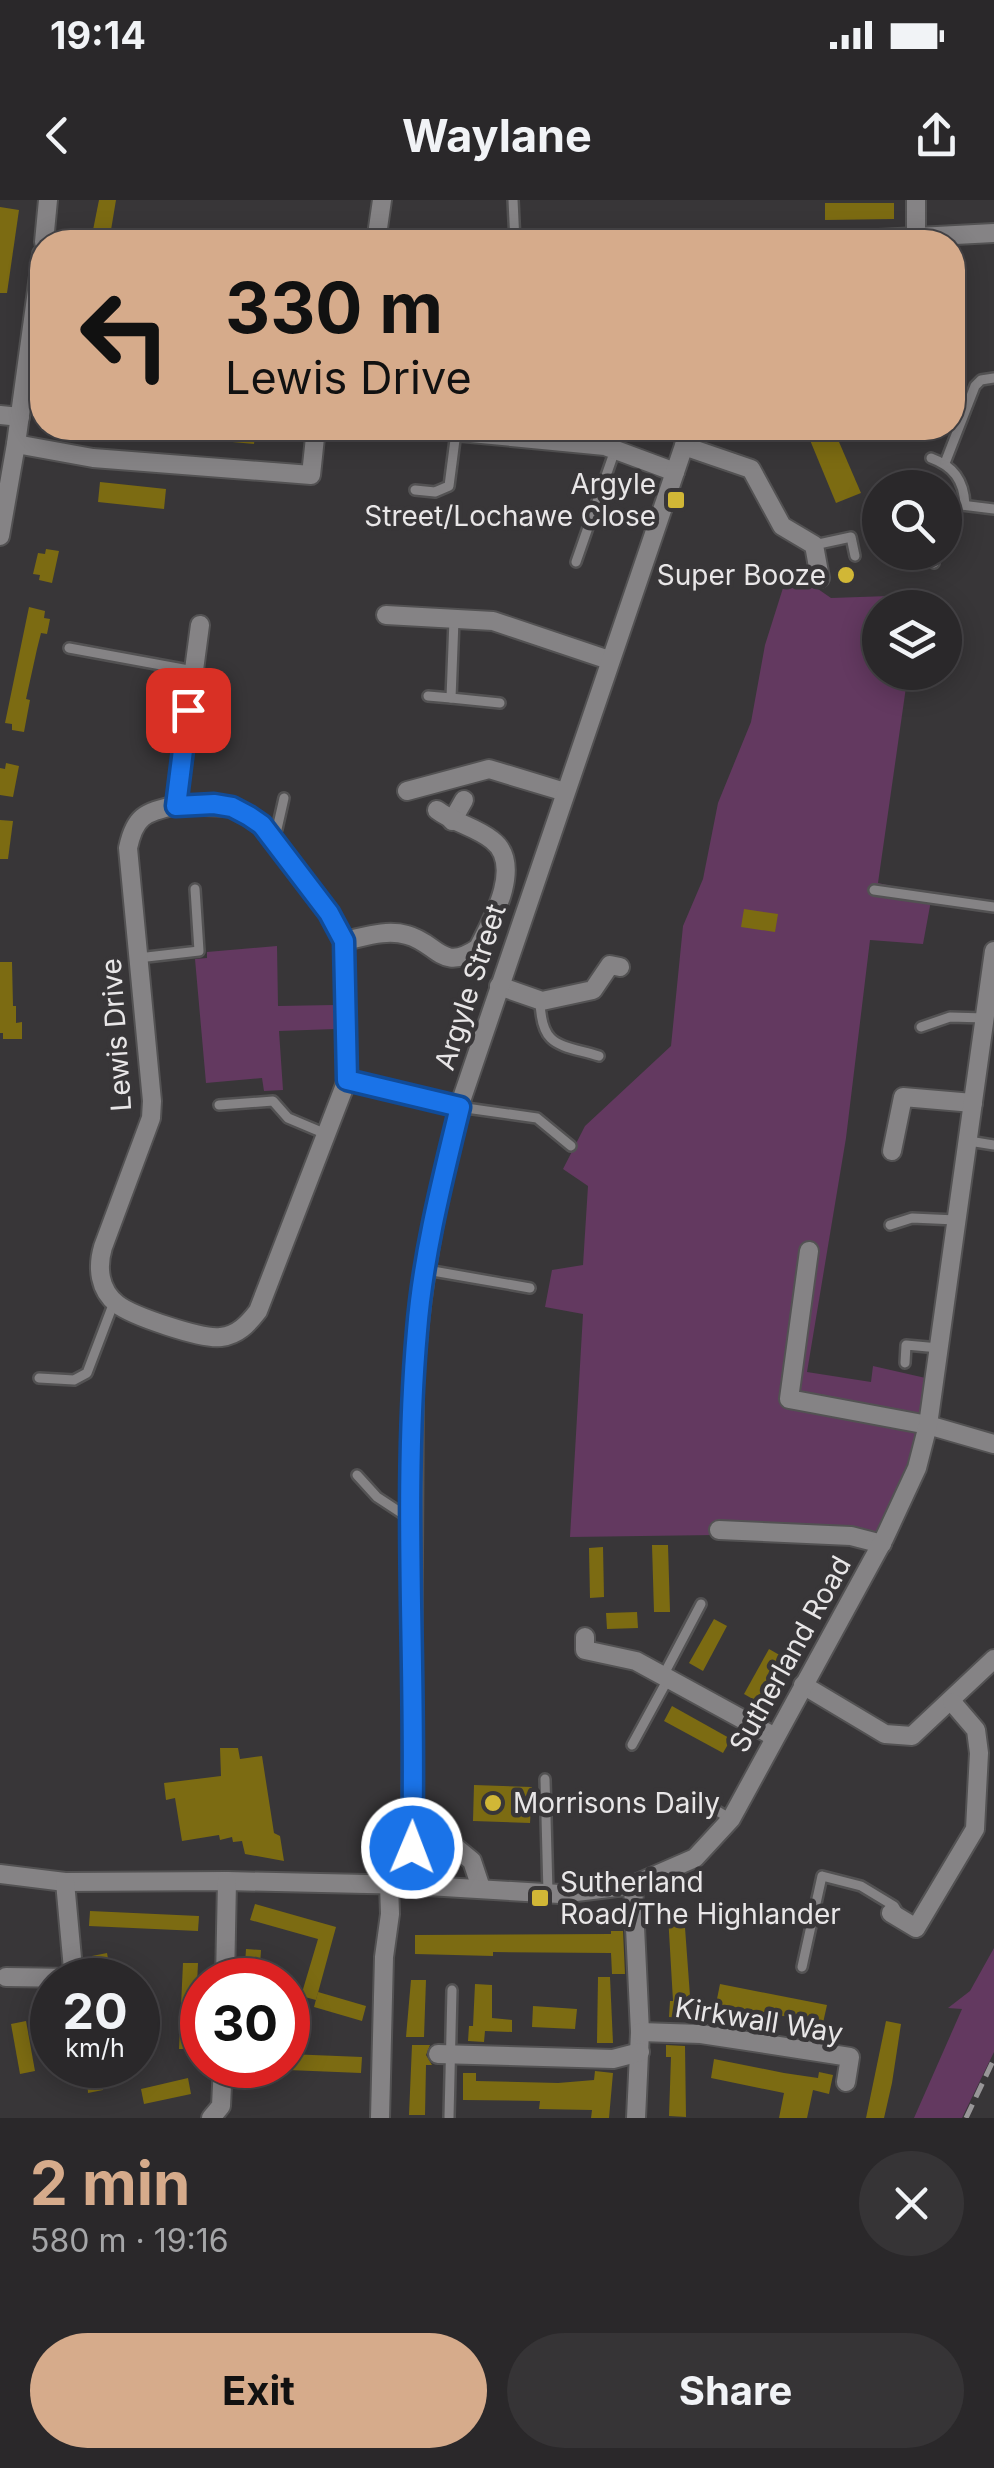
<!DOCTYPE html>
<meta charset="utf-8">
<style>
:root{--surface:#2a282a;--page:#363436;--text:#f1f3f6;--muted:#a5a6a8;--line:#464447;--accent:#d6ab8b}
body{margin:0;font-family:Inter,sans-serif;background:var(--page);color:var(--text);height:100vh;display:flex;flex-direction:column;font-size:38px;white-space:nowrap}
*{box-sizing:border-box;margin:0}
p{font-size:32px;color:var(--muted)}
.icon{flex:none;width:55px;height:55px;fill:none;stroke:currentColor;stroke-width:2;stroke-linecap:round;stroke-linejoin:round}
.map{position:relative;height:1918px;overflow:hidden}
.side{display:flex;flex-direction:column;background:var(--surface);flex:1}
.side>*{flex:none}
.guide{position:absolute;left:30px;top:30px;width:935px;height:210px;border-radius:40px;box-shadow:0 5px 25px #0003,0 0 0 2px var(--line);background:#d6ab8b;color:#111;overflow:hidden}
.controls{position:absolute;left:862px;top:270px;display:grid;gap:20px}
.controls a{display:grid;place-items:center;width:100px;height:100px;border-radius:50%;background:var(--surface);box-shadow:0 5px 25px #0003,0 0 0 2px var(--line);font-size:50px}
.speed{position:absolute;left:30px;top:1758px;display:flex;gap:20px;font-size:50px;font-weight:700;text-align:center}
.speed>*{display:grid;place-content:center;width:130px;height:130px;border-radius:50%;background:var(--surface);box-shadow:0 5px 25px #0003,0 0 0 2px var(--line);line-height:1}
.speed small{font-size:25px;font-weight:400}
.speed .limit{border:15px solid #d22;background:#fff;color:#111}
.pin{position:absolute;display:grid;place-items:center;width:85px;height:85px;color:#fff;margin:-42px;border-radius:20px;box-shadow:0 5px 15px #0006}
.me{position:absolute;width:110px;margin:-55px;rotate:1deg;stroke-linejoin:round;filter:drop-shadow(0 0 8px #0008)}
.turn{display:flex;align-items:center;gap:35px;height:210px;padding:0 30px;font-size:45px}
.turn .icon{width:130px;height:130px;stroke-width:2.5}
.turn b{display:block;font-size:70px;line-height:85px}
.round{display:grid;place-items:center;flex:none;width:105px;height:105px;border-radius:52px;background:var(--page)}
.headline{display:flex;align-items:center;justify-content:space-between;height:170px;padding:0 30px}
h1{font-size:60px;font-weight:700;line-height:75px;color:var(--accent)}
.button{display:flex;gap:20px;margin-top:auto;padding:20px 30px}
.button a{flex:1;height:115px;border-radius:60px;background:var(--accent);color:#111;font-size:40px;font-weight:700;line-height:115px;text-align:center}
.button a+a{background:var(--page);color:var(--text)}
.status{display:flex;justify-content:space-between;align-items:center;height:70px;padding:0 50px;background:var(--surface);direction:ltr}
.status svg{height:28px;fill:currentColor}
header{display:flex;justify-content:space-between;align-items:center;height:130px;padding:0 30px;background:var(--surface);font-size:45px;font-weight:700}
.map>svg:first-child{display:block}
</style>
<div class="status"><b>19:14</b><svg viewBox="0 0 49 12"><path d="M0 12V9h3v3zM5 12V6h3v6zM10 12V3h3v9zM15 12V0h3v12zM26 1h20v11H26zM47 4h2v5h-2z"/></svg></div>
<header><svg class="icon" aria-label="back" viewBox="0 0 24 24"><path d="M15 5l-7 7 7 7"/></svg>Waylane<svg class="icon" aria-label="share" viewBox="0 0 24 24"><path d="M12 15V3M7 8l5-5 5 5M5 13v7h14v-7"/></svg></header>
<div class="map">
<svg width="994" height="1918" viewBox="0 0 994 1918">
<rect width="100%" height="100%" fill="#383638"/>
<g fill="#633960">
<polygon points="789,369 831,398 918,395 917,407 880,408 880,472 908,473 878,683 932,695 923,744 870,740 846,938 807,1172 871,1182 873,1166 930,1179 910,1263 874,1346 715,1335 570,1337 583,1114 545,1107 552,1070 583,1065 588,986 563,969 585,926 671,846 683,726 703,679 718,603 751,522 765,445"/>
<polygon points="277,746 278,806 334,805 335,829 279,831 283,890 264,891 262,878 206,883 195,759 207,758 207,752"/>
<polygon points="994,1748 994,1852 962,1918 914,1918 962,1809 948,1808 970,1791"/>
</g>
<g fill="#7c6b12">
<polygon points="99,0 116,0 109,42 91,40"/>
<polygon points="825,3 894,3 894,19 825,20"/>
<polygon points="0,7 19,10 7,93 0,93"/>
<polygon points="168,228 256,228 254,244 168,236"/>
<polygon points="805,228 833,228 861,293 836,303"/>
<polygon points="100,282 166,289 164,309 98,302"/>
<polygon points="46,349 59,351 52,383 39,380 40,375 33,374 38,353 45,354"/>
<polygon points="29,407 45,411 44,418 50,419 47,434 41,433 37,449 26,499 30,500 24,532 12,530 12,524 5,523"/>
<polygon points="6,563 19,566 13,597 0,595 0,568 5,569"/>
<polygon points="0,620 13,621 8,659 0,659"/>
<polygon points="744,709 778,714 775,732 741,727"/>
<polygon points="0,762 12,762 13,806 16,806 16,823 22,822 22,839 3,839 3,833 0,833"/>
<polygon points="652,1345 668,1345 670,1412 654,1412"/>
<polygon points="603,1347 604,1397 590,1398 589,1348"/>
<polygon points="637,1412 638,1428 607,1429 606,1413"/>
<polygon points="714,1419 727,1426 703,1471 689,1463"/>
<polygon points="769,1449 783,1457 758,1502 744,1494"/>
<polygon points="672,1506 731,1539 723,1553 664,1521"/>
<polygon points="220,1548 238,1548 240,1559 262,1556 274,1633 280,1636 284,1661 245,1654 242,1641 233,1642 232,1637 220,1640 219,1635 182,1641 175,1598 166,1600 164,1583 221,1576"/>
<polygon points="474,1585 532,1587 530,1623 473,1621"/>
<polygon points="255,1704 336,1727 316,1800 301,1796 318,1739 250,1720"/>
<polygon points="90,1711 199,1716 198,1731 89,1726"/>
<polygon points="684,1714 690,1796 686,1797 685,1818 669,1817 670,1801 673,1801 668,1715"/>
<polygon points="611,1731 623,1731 625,1774 612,1774 611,1753 493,1752 493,1756 415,1754 415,1735 611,1734"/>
<polygon points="246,1749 261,1750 259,1780 244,1780"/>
<polygon points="107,1753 112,1780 96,1780 92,1756"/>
<polygon points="183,1763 198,1763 194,1849 179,1849"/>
<polygon points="598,1777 610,1777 613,1843 597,1843"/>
<polygon points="411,1780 426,1780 424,1837 406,1837"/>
<polygon points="475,1784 492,1785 492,1818 512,1820 512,1832 485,1831 484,1842 468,1841 469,1826 473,1826"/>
<polygon points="720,1784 827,1805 823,1823 716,1804"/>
<polygon points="318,1792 366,1806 362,1821 314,1807"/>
<polygon points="533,1806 577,1809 575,1829 532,1827"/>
<polygon points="26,1821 35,1871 20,1874 11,1824"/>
<polygon points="886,1821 901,1824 892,1883 884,1918 866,1918"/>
<polygon points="412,1845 430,1845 426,1855 432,1865 426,1865 425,1915 409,1915"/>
<polygon points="666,1845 685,1846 686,1917 669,1916 671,1857 666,1857"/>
<polygon points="288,1854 362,1857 361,1873 288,1870"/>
<polygon points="714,1859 784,1873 818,1878 819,1872 833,1875 829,1894 813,1890 807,1918 779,1918 784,1893 711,1878"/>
<polygon points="86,1865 99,1865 103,1890 88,1893"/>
<polygon points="595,1871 613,1873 609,1918 591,1918 592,1910 539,1909 540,1901 463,1900 463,1873 476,1873 476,1881 558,1883 594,1880"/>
<polygon points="188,1878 191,1894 144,1904 141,1889"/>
</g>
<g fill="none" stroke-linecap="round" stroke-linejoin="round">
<g stroke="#535253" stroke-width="14">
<g id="lane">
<polyline points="513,0 515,42"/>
<path d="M 931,258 C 953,266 964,280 965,305"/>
<polyline points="945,263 975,186 981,180 994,178"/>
<polyline points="415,290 435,292 449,286 456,232"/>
<polyline points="945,303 994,309"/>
<polyline points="814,345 851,337 855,356"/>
<polyline points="931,352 934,363"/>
<polyline points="576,362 615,250"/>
<polyline points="454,420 451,498 500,503"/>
<polyline points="69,448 194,471"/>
<polyline points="428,496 451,498"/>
<polyline points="270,636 277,629 284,598"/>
<polyline points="874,690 994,707"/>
<polyline points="138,758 199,751 195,689"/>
<path d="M 540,800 C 541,848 559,844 599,856"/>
<polyline points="921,827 950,817 985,818"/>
<polyline points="219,905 273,901 288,918 326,934"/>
<polyline points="459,907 537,918 571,946"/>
<polyline points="969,941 994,945"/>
<polyline points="890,1025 912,1018 956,1020"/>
<polyline points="427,1070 530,1088"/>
<polyline points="905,1163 906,1145 939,1148"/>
<polyline points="39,1178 74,1180 87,1173 114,1102"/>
<polyline points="357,1275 377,1297 412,1320"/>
<polyline points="663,1476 701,1404"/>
<polyline points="632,1545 668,1479"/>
<polyline points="545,1579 548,1693"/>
<polyline points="695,1598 731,1619"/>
<polyline points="802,1767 822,1676 861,1686 894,1706 897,1711"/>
<polyline points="449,1917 452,1790"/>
</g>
</g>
<g stroke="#535253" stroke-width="22">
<g id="street">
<polyline points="916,0 916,39"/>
<polyline points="44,42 48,0"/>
<polyline points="376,42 382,0"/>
<polyline points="821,42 994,33"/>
<polyline points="0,215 20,217"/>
<polyline points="450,231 605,246 675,272"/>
<polyline points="16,244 93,258 311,275 316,228"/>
<polyline points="684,246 751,269 782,326 814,345 820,378"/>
<polyline points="0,336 16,244 42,54"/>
<polyline points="386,415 493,421 609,460"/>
<polyline points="407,591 489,569 565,592"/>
<path d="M 176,605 L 232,607 L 262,625 L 329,713 L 344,741 L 347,880 L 258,1111 C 248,1124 238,1135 221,1137 C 203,1140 132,1116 117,1104 C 99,1090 97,1067 103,1047 L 151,918 L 152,901 L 128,648 C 135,615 145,613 176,605 Z"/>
<polyline points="176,605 200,425"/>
<polyline points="452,621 464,600"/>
<path d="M 344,741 C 364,737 386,729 407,735 C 438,743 441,773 478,748 C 492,721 524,664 492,640 C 476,627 454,623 437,610"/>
<polyline points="499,786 542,801 593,790 610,765 620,767"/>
<polyline points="347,880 459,907"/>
<polyline points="892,951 903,897 973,903"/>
<polyline points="809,1051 789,1199 928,1225 994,1244"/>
<polyline points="719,1330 851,1336 882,1344"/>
<polyline points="585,1437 585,1450 636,1461 775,1537"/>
<polyline points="803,1485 885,1534 912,1536 994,1459"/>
<polyline points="413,1612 472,1661 481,1688"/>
<polyline points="0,1674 65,1682 227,1681 411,1685 560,1694 633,1685 695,1658 731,1619 884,1339 917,1268 928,1225 994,751"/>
<polyline points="65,1682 74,1780"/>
<path d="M 411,1685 L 414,1188 C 418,1092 437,1000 459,907 L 690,228"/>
<polyline points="633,1685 640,1832 636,1918"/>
<polyline points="891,1713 916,1728 975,1629 979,1553 976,1530 952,1502"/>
<polyline points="6,1777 73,1778"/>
<polyline points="225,1780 227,1681"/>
<polyline points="640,1832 701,1834 850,1857 846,1882"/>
<polyline points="438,1854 613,1859 640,1852"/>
<polyline points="211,1918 221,1906 223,1865"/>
<polyline points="380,1918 384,1757 390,1714 389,1684"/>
</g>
</g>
<use href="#lane" stroke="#858385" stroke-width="9"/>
<use href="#street" stroke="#858385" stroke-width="18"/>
<polyline stroke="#989698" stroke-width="5" stroke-dasharray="15 8" stroke-linecap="butt" points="966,1918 994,1859"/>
</g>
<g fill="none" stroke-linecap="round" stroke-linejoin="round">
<g stroke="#114b97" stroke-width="25">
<path id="route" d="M 188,510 L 176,606 L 214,604 L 232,607 L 249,616 L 262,625 L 329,713 L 344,741 L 347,880 L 460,907 C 442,981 423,1055 417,1131 C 402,1302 417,1476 412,1648"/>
</g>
<use href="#route" stroke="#1a73e8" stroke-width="18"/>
</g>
<g fill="#d1b736" stroke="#383638" stroke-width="4">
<rect x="666" y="290" width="20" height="20" rx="5"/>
<circle cx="846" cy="375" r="10"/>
<circle cx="493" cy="1603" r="10"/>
<rect x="530" y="1688" width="20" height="20" rx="5"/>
</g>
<g text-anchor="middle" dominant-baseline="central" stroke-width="9" stroke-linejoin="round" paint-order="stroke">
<g font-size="28" fill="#e8e6e7" stroke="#383638" text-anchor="end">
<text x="656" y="284">Argyle<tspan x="656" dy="32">Street/Lochawe Close</tspan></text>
<text x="826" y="375">Super Booze</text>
<text x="513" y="1603" text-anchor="start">Morrisons Daily</text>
<text x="560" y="1682" text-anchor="start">Sutherland<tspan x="560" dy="32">Road/The Highlander</tspan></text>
</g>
<g font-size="28" fill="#e8e6e7" stroke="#383638">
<text transform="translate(470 787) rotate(-72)">Argyle Street</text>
<text transform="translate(116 835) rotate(-94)">Lewis Drive</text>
<text transform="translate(790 1454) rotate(-61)">Sutherland Road</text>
<text transform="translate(759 1820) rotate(9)">Kirkwall Way</text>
</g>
</g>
</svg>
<div class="controls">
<a><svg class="icon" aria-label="search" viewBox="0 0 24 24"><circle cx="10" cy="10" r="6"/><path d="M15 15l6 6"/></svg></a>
<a><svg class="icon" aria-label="layers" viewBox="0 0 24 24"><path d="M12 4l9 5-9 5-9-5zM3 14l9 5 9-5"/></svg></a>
</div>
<div class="speed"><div>20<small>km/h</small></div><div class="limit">30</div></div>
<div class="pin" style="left:188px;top:510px;background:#d93025"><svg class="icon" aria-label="arrive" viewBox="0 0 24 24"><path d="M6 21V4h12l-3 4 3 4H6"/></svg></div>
<svg class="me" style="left:412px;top:1648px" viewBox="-20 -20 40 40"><circle r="17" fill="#1a73e8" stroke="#fff" stroke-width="3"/><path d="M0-11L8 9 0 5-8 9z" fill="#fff"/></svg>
<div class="guide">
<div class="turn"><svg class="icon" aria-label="left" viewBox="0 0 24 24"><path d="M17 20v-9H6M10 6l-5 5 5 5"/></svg><div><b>330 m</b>Lewis Drive</div></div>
</div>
</div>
<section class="side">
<div class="headline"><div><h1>2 min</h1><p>580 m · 19:16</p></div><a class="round"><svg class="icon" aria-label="close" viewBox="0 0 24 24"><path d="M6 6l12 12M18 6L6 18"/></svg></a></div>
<div class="button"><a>Exit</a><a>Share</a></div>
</section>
